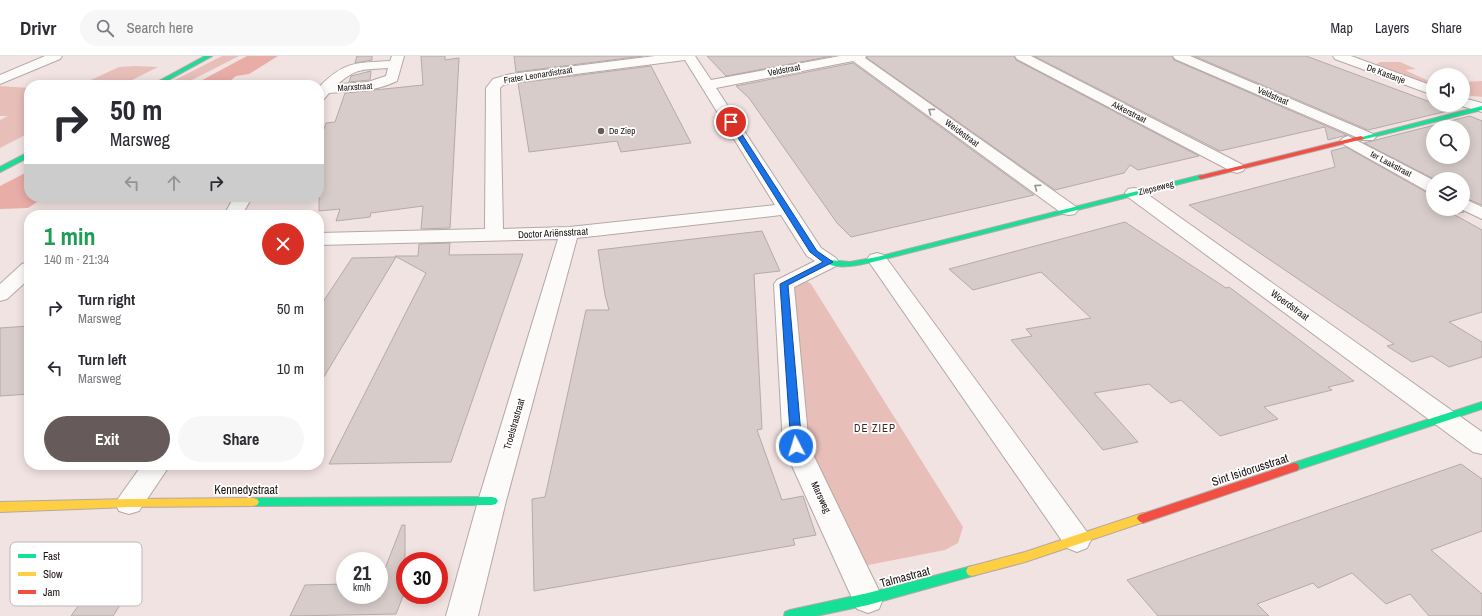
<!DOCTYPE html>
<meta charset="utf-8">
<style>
:root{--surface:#fff;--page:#f7f7f7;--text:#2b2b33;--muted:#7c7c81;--line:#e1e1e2;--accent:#665b5a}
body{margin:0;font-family:"Archivo Narrow",sans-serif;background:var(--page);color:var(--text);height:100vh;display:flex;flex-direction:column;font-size:15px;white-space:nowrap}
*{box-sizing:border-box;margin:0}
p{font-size:13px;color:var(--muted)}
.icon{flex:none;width:22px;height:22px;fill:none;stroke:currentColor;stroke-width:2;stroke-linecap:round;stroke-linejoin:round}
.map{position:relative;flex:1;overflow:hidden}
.details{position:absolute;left:24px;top:154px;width:300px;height:260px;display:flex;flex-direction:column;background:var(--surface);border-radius:16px;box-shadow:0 2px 10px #0003}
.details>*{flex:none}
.top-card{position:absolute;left:24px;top:24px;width:300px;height:122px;border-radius:16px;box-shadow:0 2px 10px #0003;background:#fff;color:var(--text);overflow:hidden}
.buttons{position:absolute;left:1426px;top:12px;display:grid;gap:8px}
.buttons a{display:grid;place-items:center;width:44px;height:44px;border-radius:50%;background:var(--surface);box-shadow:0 2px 10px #0003;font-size:20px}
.speed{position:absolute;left:336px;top:496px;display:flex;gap:8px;font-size:20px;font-weight:700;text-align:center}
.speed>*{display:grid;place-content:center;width:52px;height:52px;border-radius:50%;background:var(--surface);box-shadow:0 2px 10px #0003;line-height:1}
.speed small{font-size:10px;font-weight:400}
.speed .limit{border:6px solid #d22;background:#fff;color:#111}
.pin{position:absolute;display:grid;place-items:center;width:34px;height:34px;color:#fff;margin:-17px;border:2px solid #fff;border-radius:50%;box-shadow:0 1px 4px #0007}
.me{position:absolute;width:44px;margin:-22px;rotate:355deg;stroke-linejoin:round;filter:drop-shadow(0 0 3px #0008)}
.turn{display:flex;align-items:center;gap:14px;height:84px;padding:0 20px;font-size:18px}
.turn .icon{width:52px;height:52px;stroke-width:2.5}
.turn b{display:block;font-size:28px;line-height:34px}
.lanes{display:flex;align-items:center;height:38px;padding:0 20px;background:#0003;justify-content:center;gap:20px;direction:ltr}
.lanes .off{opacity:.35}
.round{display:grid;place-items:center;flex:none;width:42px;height:42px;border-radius:21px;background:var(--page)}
.overview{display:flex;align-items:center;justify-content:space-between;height:68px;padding:0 20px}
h1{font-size:24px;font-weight:800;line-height:30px;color:#1e9e55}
.action{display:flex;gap:8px;margin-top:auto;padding:8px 20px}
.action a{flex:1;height:46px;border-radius:24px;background:var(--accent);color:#fff;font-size:16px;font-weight:800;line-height:46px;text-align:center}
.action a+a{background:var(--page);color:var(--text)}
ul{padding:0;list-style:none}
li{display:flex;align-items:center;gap:12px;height:60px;padding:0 20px}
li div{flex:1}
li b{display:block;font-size:15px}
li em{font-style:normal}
header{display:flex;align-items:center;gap:24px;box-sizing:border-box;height:56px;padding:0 20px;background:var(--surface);border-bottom:1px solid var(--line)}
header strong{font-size:19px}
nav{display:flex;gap:22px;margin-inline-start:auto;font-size:14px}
.search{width:280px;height:36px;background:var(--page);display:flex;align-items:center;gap:10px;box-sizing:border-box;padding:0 14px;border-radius:22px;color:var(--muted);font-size:15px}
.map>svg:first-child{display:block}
</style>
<header>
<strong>Drivr</strong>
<div class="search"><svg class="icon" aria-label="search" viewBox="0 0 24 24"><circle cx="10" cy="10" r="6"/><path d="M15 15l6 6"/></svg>Search here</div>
<nav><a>Map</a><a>Layers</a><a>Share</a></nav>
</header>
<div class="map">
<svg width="1482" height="560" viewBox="0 0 1482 560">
<rect width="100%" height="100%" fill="#f1e3e1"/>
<g fill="#e8beb9">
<polygon points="222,0 239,0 182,29 165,29"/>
<polygon points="1380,6 1400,6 1416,13 1405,14 1433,27 1433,29 1375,9"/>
<polygon points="135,10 158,11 122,29 80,29 119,11"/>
<polygon points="1482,25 1482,41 1463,39 1463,26"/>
<polygon points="0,30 29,32 29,77 0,92 0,64 8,60 0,60"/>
<polygon points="800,220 811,228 963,471 958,487 945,494 858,511 802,391 787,261 794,221"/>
</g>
<g fill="#e9ada8">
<polygon points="247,0 278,0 249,18 236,20 225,29 193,29"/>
<polygon points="29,115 29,141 45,141 28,152 0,153 0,130"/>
</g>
<g fill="#d7ccca" stroke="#b5aaa9" fill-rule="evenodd">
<polygon points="357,0 372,0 372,4 355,7"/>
<polygon points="421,0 445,0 445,4 459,2 450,172 421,173 423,150 371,157 370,161 336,165 340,153 319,155 319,74 324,73 326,67 335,66 345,37 423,29"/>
<polygon points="514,0 643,0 516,16"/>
<polygon points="707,0 832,0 726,20"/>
<polygon points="867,0 1014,0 1016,4 1199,100 1138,114 1130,109 1124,117 1055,134 867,2"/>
<polygon points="1034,0 1172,0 1174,4 1347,79 1328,84 1325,71 1220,95"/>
<polygon points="1194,0 1306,0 1433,47 1433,49 1439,49 1452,54 1368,74"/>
<polygon points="853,7 1034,139 851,181 837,167 749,42 736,30"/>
<polygon points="651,10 691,87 621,96 617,85 529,96 518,27"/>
<polygon points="371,15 370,24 349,26 351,20"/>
<path d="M 1470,60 L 1482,65 L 1482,149 L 1463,141 L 1463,123 L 1434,123 L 1364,87 ZM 1433,71 L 1463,71 L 1463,101 L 1433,101 Z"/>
<polygon points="1346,91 1426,136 1433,137 1433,153 1460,153 1464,156 1453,158 1482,174 1482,256 1449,266 1482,286 1482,301 1449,311 1432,300 1412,306 1387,290 1394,288 1189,149 1335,111 1331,95"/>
<polygon points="1125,166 1226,232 1229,231 1354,325 1328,331 1332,334 1264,351 1278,363 1220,380 1181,344 1171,347 1149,328 1094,337 1138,386 1103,394 1011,284 1032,280 1026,273 1091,262 1041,216 973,234 949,213"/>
<polygon points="762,175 780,215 754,218 762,373 757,374 782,444 803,440 816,479 793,483 795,489 534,535 532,443 545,441 586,254 609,254 605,239 598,194"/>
<polygon points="450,187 449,199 523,198 451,406 329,408 426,217 395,200 418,200 419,188"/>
<polygon points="396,201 319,329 319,252 352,202"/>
<polygon points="29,270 29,338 0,340 0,272"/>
<polygon points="1461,408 1482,423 1482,475 1431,494 1482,538 1482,560 1429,560 1410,538 1386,548 1352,517 1318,532 1313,527 1257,548 1269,560 1158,560 1127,524"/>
<polygon points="402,469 405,469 405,535 396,558 290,560 305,529 345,528 345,539 379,539 379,528"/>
<polygon points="139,520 113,560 71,560 98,522"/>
</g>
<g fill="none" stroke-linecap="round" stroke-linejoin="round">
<g stroke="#b3a8a7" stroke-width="2">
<g id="street">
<polygon points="45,0 62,0 60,3 0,28 0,19"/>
<path d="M 392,0 L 404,0 L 397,25 C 375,36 352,35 329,37 L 324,43 L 319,44 L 319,31 C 345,5 355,7 390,5 ZM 388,12 L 386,20 L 368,26 L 338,28 C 357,11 364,14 388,12 Z"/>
<path d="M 655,0 L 695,0 L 711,24 L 840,0 L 866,0 L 865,2 L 1075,150 L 1078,154 L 1075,158 L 1069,159 L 1063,158 L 853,5 L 716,32 L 821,192 L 836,202 L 839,206 L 836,210 L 794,231 L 809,390 L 883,543 L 879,553 L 868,557 L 857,553 L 783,390 L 774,228 L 777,224 L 815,205 L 807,200 L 781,159 L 577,182 L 506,445 L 478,560 L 446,560 L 478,445 L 558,183 L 319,189 L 319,177 L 485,173 L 486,32 L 493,23 L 511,18 ZM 685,4 L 775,149 L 569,171 L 503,173 L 500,32 L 503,29 L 513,26 Z"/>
<polygon points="1015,0 1031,0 1243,109 1245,112 1243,115 1237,117 1231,115 1017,3"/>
<polygon points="1173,0 1190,0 1373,78 1376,81 1373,84 1363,84 1175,3"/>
<polygon points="1333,0 1351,0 1433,30 1433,39 1335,3"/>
<polygon points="1463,42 1482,47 1482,56 1458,49 1463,49"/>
<polygon points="1348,80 1433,124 1433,136 1427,135 1343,88 1340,85 1343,82"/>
<polygon points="1134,132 1140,133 1482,376 1482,398 1473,396 1128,141 1125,137 1128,133"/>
<polygon points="234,141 252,141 242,159 224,159"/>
<polygon points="1463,142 1482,151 1482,163 1461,153 1463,153"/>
<polygon points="877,197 884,199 1087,476 1091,484 1087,492 1077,496 1067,492 867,203 870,199"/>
<polygon points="29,206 29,223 7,243 0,245 0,228 22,208"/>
<polygon points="142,409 170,409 139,455 129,458 119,455 115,447"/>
</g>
</g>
<g stroke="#b3a8a7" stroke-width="2">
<g id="fast">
<polygon points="205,0 212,0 159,29 152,29"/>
<polygon points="1482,50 1482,54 1361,84 1358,82"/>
<polygon points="29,96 29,101 0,116 0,111"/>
<path d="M 1201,119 L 1204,121 L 1203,122 L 877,205 C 864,208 836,215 825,206 L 829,204 L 850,206 L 877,201 Z"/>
<polygon points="1482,346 1482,353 1294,415 1290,414 1289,411 1290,408"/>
<polygon points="492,441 496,442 498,445 496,448 492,449 253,450 249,449 247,446 249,443 253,442"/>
<polygon points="972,510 976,511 978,515 976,519 868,549 816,560 784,560 785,556 790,554 868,537"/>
</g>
</g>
<g stroke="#b3a8a7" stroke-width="2">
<g id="slow">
<polygon points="253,442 257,443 259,446 257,449 253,450 129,451 0,456 0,446 129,443"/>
<polygon points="1143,457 1147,459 1149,462 1147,465 1025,506 972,520 968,519 966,515 968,511 972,510 1025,496"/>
</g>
</g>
<g stroke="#b3a8a7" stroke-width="2">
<g id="jam">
<polygon points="1361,80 1364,82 1363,83 1201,123 1198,121 1199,120"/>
<polygon points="1294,407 1298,408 1299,411 1298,414 1143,467 1139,465 1137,462 1139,459"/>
</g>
</g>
<use href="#street" fill="#fdfbfa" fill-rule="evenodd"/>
<use href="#fast" fill="#16e098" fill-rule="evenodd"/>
<use href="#slow" fill="#ffcf43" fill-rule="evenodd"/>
<use href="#jam" fill="#f24e42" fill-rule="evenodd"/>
</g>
<defs><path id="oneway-chevron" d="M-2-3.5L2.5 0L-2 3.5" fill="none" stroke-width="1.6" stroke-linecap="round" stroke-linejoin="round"/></defs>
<g stroke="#979291">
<use href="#oneway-chevron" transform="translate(931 55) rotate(-144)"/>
<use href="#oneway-chevron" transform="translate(1037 131) rotate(-144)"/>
</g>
<polygon fill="#1a73e8" stroke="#114b97" points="731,64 734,66 817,195 833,206 788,229 802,390 796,394 791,390 780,228 823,206 810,196 728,66"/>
<circle fill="#665b5a" stroke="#fff" stroke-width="1.5" cx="601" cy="75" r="4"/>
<g text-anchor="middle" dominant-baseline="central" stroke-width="3.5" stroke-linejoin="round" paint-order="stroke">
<g font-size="9" fill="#1b1211" stroke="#fff">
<text transform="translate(784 14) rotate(-11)">Veldstraat</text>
<text transform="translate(1386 18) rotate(20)">De Kastanje</text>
<text transform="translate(538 19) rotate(-9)">Frater Leonardistraat</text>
<text transform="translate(355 31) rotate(-4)">Marxstraat</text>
<text transform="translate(1273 40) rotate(23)">Veldstraat</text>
<text transform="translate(1129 56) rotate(27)">Akkerstraat</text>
<text transform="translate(962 77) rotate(36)">Weidestraat</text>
<text transform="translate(1391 108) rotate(28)">ter Laakstraat</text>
<text transform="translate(1156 132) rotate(-14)">Ziepseweg</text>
</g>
<g font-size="9" fill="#1b1211" stroke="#fff" text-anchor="start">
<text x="609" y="75">De Ziep</text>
</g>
<g font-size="10" fill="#1b1211" stroke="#fff">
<text transform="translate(553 177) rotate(-3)">Doctor Ariënsstraat</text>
<text transform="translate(1290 249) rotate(36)">Woerdstraat</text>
<text transform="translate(514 368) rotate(-74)">Troelstrastraat</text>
<text transform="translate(821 441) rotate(65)">Marsweg</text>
</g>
<g font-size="11" letter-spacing="1" fill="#3f2a28" stroke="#fff">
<text x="875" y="372">DE ZIEP</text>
</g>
<g font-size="12" fill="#1b1211" stroke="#fff">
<text transform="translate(1250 414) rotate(-18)">Sint Isidorusstraat</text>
<text x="246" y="434">Kennedystraat</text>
<text transform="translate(905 521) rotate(-15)">Talmastraat</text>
</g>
</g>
<rect x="10" y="486" width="132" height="64" rx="6" fill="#fff" stroke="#bbb8b8" stroke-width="1"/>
<rect x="18" y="498" width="18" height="4" fill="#16e098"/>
<rect x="18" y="516" width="18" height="4" fill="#ffcf43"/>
<rect x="18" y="534" width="18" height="4" fill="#f24e42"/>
<g font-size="11" fill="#1b1211">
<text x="43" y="504">Fast</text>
<text x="43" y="522">Slow</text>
<text x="43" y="540">Jam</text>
</g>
</svg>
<div class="buttons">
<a><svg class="icon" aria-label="sound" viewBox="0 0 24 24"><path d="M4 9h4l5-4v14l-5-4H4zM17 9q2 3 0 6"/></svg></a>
<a><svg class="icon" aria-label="search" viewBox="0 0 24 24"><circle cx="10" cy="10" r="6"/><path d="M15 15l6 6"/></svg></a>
<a><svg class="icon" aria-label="layers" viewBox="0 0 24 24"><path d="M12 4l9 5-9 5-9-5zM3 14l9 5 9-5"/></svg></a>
</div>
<div class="speed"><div>21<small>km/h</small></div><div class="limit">30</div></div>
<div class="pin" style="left:731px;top:66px;background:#d93025"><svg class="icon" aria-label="arrive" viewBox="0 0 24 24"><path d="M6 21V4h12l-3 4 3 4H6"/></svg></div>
<svg class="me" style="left:796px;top:390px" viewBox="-20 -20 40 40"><circle r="17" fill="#1a73e8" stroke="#fff" stroke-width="3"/><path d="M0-11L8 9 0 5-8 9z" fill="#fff"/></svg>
<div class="top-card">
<div class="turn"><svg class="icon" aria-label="right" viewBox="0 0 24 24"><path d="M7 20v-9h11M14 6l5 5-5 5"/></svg><div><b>50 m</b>Marsweg</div></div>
<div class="lanes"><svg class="icon off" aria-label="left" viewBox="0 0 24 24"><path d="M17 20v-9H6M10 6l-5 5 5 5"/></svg><svg class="icon off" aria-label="ahead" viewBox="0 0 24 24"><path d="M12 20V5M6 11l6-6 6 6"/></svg><svg class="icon" aria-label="right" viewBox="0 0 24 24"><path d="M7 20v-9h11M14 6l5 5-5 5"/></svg></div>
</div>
<section class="details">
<div class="overview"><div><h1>1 min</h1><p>140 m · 21:34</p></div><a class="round" style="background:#d93025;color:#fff"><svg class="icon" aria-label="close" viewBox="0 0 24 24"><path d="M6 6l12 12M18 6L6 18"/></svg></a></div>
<ul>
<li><svg class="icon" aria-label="right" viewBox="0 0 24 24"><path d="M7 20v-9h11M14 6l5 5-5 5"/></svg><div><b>Turn right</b><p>Marsweg</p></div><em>50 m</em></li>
<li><svg class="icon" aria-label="left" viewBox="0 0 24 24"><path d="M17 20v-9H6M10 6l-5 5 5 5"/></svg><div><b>Turn left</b><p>Marsweg</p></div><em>10 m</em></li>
</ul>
<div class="action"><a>Exit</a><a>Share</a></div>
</section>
</div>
